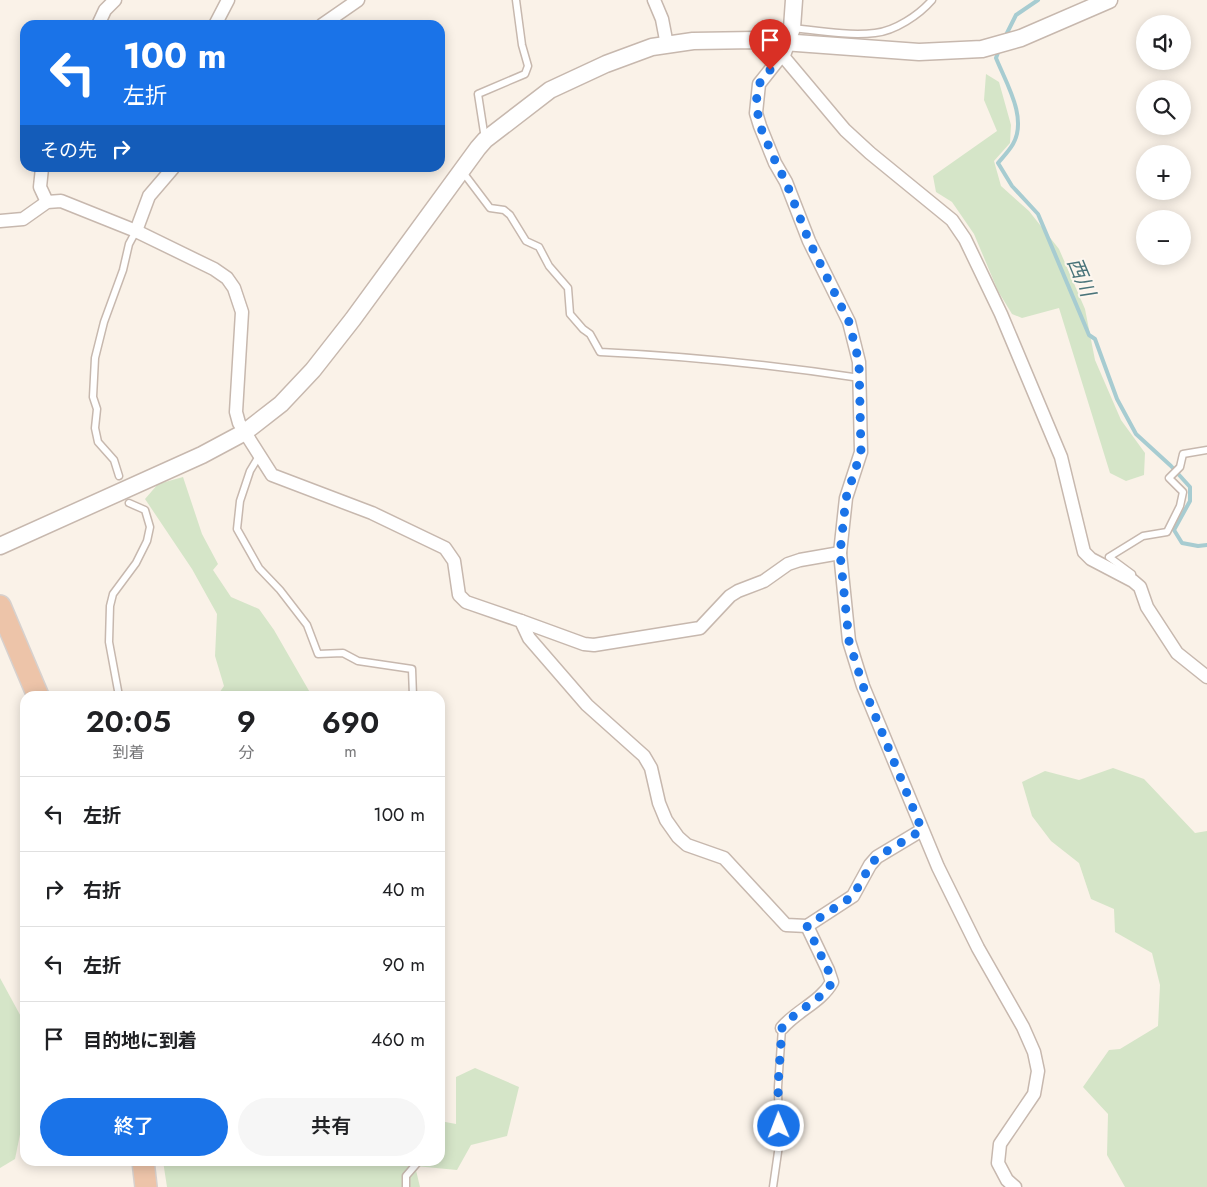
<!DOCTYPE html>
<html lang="ja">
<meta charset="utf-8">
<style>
:root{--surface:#fff;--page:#f6f6f6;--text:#202124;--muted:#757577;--line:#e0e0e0;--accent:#1a73e8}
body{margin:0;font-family:Jost,"Noto Sans JP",sans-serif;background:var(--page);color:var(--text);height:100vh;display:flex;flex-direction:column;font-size:19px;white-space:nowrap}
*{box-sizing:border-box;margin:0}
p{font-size:16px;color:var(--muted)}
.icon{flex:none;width:28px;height:28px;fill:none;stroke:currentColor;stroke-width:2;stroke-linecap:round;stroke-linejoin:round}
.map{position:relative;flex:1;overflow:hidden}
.panel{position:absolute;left:20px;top:691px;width:425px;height:475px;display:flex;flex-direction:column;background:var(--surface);border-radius:15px;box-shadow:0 2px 12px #0003}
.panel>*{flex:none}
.banner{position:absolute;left:20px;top:20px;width:425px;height:152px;border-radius:15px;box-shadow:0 2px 12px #0003;background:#1a73e8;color:#fff;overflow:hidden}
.controls{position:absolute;left:1136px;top:15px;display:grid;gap:10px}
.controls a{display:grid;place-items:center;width:55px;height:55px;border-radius:50%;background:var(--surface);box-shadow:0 2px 12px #0003;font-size:25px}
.pin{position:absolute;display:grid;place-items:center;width:42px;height:42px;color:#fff;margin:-51px -21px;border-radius:50% 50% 50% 0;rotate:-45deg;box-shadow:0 0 5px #0007}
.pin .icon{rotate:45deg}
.me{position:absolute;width:55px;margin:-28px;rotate:359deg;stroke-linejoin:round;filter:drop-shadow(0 0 4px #0008)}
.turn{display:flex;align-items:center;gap:18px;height:105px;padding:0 20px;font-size:22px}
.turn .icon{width:65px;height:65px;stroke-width:2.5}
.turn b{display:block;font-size:35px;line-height:42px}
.then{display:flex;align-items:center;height:48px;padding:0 20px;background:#0003;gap:10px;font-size:19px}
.eta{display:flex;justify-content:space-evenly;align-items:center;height:85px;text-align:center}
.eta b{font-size:30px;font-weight:600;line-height:35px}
.primary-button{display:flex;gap:10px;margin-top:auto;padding:10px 20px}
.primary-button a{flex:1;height:58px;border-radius:30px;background:var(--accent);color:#fff;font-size:20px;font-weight:600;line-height:58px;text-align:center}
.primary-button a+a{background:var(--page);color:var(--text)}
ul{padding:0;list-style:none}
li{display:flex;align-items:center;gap:15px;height:75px;padding:0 20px;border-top:1px solid var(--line)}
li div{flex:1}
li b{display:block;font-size:19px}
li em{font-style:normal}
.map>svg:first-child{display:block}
</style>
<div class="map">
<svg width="1207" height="1187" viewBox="0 0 1207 1187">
<rect width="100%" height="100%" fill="#faf2e8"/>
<g fill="#d5e5c8">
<polygon points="986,74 999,82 1011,125 1010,143 994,161 1001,186 1029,211 1059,249 1085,309 1095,360 1121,420 1145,453 1144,475 1126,481 1110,473 1059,308 1022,318 1012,314 998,291 974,234 952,202 936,192 933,176 997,131 984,100"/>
<polygon points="183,477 202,534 218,564 213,570 231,597 259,609 274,630 312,696 217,696 224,686 215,656 217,614 192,569 145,499 158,484"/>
<polygon points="1113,768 1144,779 1195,833 1207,831 1207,1187 1125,1187 1107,1155 1108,1114 1083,1087 1109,1050 1120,1049 1158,1026 1160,985 1152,953 1115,932 1114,909 1091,899 1079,863 1051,841 1032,816 1022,782 1045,771 1079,780"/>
<polygon points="0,978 25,1024 25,1110 15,1159 0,1168"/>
<polygon points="475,1068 519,1087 507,1136 471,1145 457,1170 415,1166 420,1187 167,1187 163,1161 440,1161 440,1121 456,1124 456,1077"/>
</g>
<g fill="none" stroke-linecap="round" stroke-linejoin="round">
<g stroke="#a7ccd1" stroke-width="4">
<polyline points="1005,37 1016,15 1038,0"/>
<path d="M 999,50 L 996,58 C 1006,83 1028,118 1013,144 C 1009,151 1003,157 998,163 L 1012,186 L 1038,214 L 1089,335 L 1095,339 L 1117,399 L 1136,434 L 1171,466 L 1190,487 L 1190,501 L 1174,530 L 1182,543 L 1198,546 L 1207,545"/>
</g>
<g stroke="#c7b8ae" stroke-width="9">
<g id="service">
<path d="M 793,28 C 820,31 849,36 875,33 C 895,31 919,15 932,0"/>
<polyline points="485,139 478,94 525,74 528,66 522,45 516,0"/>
<path d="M 462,171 L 490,208 L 504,210 L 510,215 L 526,241 L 539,247 L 549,266 L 568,288 L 570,314 L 583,329 L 590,334 L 600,352 C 687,356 773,365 860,378"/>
<polyline points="259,456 250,471 240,501 237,529 259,568 280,590 307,625 318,654 343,653 358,661 412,669 413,696"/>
<polyline points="119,476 114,460 98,442 95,428 97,409 93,397 95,358 104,322 123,270 129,244 136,231"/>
<polyline points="1133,580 1132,574 1109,557 1143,536 1167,532 1180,506 1183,492 1169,478 1180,467 1183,454 1207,450"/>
<polyline points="119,696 109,642 110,606 113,594 136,563 147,541 150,527 145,510 129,503"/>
<polyline points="406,1187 406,1176 419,1161"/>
<polyline points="773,1187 779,1145 778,1087 782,1028"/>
</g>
</g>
<g stroke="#c7b8ae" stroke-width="15">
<g id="minor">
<polyline points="654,0 662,19 667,45"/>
<polyline points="98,25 105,10 115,0"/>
<polyline points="215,25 228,0"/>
<polyline points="322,25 358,0"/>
<polyline points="42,168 40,187 47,202"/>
<polyline points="0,221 23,219 47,202 61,201 136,231 214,269 227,278 234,288 242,312 236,412 239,423 272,475 372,513 445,548 454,561 459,595 466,602 521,621 529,638 587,705 644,756 651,768 659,803 666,820 678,837 687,845 724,858 786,925 807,926 853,896 870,865 877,857 922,830"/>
<polyline points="136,231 149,196 173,168"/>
<polyline points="521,621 584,644 594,645 700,628 730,596 738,591 764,581 788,564 800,560 840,553"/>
<path d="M 782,1028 C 796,1011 821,1002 832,982 L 828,970 L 807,926"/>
<polyline points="1015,1187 1007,1180 998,1163 1000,1144 1034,1094 1038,1071 1034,1052 1023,1027 978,948 938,867 863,686 849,641 840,553 846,498 861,452 859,362 849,322 809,241 786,182 775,163 760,126 756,113 759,84 782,55 845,130 870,153 952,220 965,239 1001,314 1061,457 1084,552 1091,559 1133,581 1140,587 1147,607 1177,653 1207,677"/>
</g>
</g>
<g stroke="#c7b8ae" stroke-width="19">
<g id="tertiary">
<polyline points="782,55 792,28 794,0"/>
<polyline points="0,546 202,455 245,432 281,404 313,370 353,319 478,148 485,140 550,90 606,64 652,47 693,41 756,40 919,52 982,49 1021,38 1109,0"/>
</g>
</g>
<g stroke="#d7d1ce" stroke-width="24">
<g id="trunk">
<polyline points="0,606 38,696"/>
<polyline points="143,1161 146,1187"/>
</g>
</g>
<use href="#service" stroke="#fff" stroke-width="6"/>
<use href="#minor" stroke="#fff" stroke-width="12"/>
<use href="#tertiary" stroke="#fff" stroke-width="16"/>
<use href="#trunk" stroke="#edc4a9" stroke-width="21"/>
</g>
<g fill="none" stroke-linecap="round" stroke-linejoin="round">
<polyline stroke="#1a73e8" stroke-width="9" stroke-dasharray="0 16.2" points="770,70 759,84 756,103 760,126 776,163 786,182 809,241 849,322 859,362 861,452 846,498 840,553 849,641 863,686 922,830 877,857 870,866 853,896 807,926 828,970 832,982 827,991 791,1018 782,1028 778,1086 779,1126"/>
</g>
<g text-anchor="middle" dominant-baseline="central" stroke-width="4" stroke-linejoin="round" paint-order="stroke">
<g font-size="20" font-style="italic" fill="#49747a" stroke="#fdf6ee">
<text transform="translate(1081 277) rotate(67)">西川</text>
</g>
</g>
</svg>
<div class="controls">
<a><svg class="icon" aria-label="sound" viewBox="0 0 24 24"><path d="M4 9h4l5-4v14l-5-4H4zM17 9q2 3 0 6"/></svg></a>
<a><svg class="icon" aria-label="search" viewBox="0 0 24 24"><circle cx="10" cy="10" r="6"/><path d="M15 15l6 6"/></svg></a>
<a>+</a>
<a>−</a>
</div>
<div class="pin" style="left:770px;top:70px;background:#d93025"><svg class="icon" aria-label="arrive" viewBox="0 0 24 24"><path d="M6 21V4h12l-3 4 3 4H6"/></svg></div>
<svg class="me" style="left:779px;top:1126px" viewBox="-20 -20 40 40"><circle r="17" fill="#1a73e8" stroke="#fff" stroke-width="3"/><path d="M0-11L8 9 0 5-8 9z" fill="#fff"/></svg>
<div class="banner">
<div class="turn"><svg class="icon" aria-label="left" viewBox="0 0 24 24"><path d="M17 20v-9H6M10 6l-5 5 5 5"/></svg><div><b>100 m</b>左折</div></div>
<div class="then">その先<svg class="icon" aria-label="right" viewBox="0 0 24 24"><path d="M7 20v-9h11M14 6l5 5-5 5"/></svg></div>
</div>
<section class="panel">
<div class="eta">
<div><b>20:05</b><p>到着</p></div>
<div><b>9</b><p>分</p></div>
<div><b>690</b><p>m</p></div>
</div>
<ul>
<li><svg class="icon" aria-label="left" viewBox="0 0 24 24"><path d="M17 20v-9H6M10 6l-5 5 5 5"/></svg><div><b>左折</b></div><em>100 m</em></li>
<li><svg class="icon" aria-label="right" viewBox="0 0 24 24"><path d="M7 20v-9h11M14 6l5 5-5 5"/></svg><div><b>右折</b></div><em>40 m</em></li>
<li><svg class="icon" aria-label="left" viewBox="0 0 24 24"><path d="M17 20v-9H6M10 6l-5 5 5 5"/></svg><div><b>左折</b></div><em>90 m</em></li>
<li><svg class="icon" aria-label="arrive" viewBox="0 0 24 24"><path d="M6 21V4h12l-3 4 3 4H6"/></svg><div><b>目的地に到着</b></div><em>460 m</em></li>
</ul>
<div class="primary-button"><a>終了</a><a>共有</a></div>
</section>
</div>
